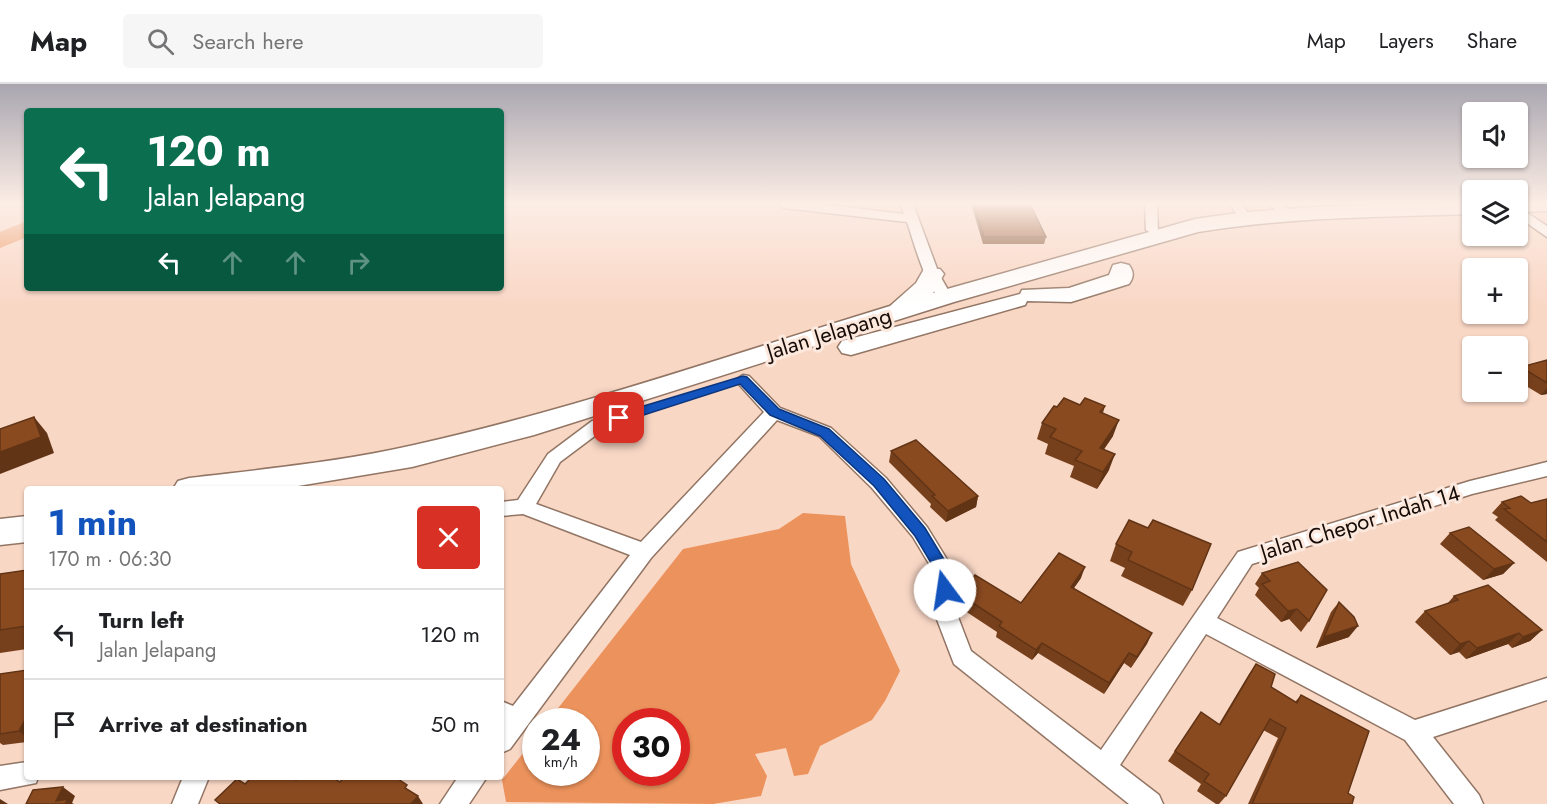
<!DOCTYPE html>
<meta charset="utf-8">
<style>
:root{--surface:#fff;--page:#f6f6f6;--text:#202124;--muted:#757577;--line:#e0e0e0;--accent:#1253be}
body{margin:0;font-family:Jost,sans-serif;background:var(--page);color:var(--text);height:100vh;display:flex;flex-direction:column;font-size:22px;white-space:nowrap}
*{box-sizing:border-box;margin:0}
p{font-size:20px;color:var(--muted)}
.icon{flex:none;width:33px;height:33px;fill:none;stroke:currentColor;stroke-width:2;stroke-linecap:round;stroke-linejoin:round}
.map{position:relative;flex:1;overflow:hidden}
.sheet{position:absolute;left:24px;top:402px;width:480px;height:294px;display:flex;flex-direction:column;background:var(--surface);border-radius:6px;box-shadow:0 2px 4px #0004}
.sheet>*{flex:none}
.guide{position:absolute;left:24px;top:24px;width:480px;height:183px;border-radius:6px;box-shadow:0 2px 4px #0004;background:#0b6e4f;color:#fff;overflow:hidden}
.buttons{position:absolute;left:1462px;top:18px;display:grid;gap:12px}
.buttons a{display:grid;place-items:center;width:66px;height:66px;border-radius:6px;background:var(--surface);box-shadow:0 2px 4px #0004;font-size:30px}
.speed{position:absolute;left:522px;top:624px;display:flex;gap:12px;font-size:30px;font-weight:700;text-align:center}
.speed>*{display:grid;place-content:center;width:78px;height:78px;border-radius:50%;background:var(--surface);box-shadow:0 2px 4px #0004;line-height:1}
.speed small{font-size:15px;font-weight:400}
.speed .limit{border:9px solid #d22;background:#fff;color:#111}
.pin{position:absolute;display:grid;place-items:center;width:51px;height:51px;color:#fff;margin:-26px;border-radius:12px;box-shadow:0 3px 9px #0006}
.me{position:absolute;width:66px;margin:-33px;rotate:346deg;stroke-linejoin:round;filter:drop-shadow(0 0 4px #0008)}
.turn{display:flex;align-items:center;gap:21px;height:126px;padding:0 24px;font-size:27px}
.turn .icon{width:78px;height:78px;stroke-width:2.5}
.turn b{display:block;font-size:42px;line-height:51px}
.lanes{display:flex;align-items:center;height:57px;padding:0 24px;background:#0003;justify-content:center;gap:30px;direction:ltr}
.lanes .off{opacity:.35}
.round{display:grid;place-items:center;flex:none;width:63px;height:63px;border-radius:6px;background:var(--page)}
.headline{display:flex;align-items:center;justify-content:space-between;height:102px;padding:0 24px}
h1{font-size:36px;font-weight:700;line-height:45px;color:var(--accent)}
ul{padding:0;list-style:none}
li{display:flex;align-items:center;gap:18px;height:90px;padding:0 24px;border-top:2px solid var(--line)}
li div{flex:1}
li b{display:block;font-size:22px}
li em{font-style:normal}
header{display:flex;align-items:center;gap:36px;box-sizing:border-box;height:84px;padding:0 30px;background:var(--surface);border-bottom:2px solid var(--line)}
header strong{font-size:28px}
nav{display:flex;gap:33px;margin-inline-start:auto;font-size:21px}
.search{width:420px;height:54px;background:var(--page);display:flex;align-items:center;gap:15px;box-sizing:border-box;padding:0 21px;border-radius:6px;color:var(--muted);font-size:22px}
.map>svg:first-child{display:block}
</style>
<header>
<strong>Map</strong>
<div class="search"><svg class="icon" aria-label="search" viewBox="0 0 24 24"><circle cx="10" cy="10" r="6"/><path d="M15 15l6 6"/></svg>Search here</div>
<nav><a>Map</a><a>Layers</a><a>Share</a></nav>
</header>
<div class="map">
<svg width="1547" height="720" viewBox="0 0 1547 720">
<rect width="100%" height="100%" fill="#f9d7c5"/>
<path fill="#ec925c" fill-rule="evenodd" d="M 803,429 L 845,432 L 851,480 L 900,587 L 885,617 L 872,636 L 820,662 L 808,690 L 794,692 L 786,664 L 755,670 L 767,692 L 761,712 L 713,720 L 506,718 L 502,696 L 535,654 L 536,688 L 586,688 L 586,638 L 548,637 L 683,465 L 779,445 ZM 626,638 L 676,638 L 676,688 L 626,688 Z"/>
<g fill="none" stroke-linecap="round" stroke-linejoin="round">
<polygon fill="#ec925c" fill-rule="evenodd" points="27,137 27,153 0,164 0,148"/>
<g stroke="#927564" stroke-width="3">
<g id="minor">
<path d="M 778,120 L 819,120 L 904,130 L 901,120 L 913,120 L 939,190 L 952,213 L 945,217 C 928,213 913,155 907,138 L 784,124 Z"/>
<polygon points="1145,120 1157,120 1158,149 1153,150 1146,146"/>
<polygon points="1230,120 1242,120 1252,135 1251,138 1241,138"/>
<polygon points="1269,120 1283,120 1296,132 1295,135 1285,135"/>
<polygon points="1526,128 1547,142 1547,153 1521,135 1521,129"/>
<polygon points="743,291 749,292 780,324 831,344 886,394 927,443 951,482 958,533 971,567 1101,666 1238,468 1470,397 1547,378 1547,392 1472,410 1252,480 1217,534 1415,636 1547,594 1547,616 1433,653 1479,711 1483,720 1454,720 1405,656 1206,550 1120,681 1159,711 1163,720 1129,720 954,580 936,533 931,483 913,453 872,404 819,352 777,336 651,474 510,665 501,669 501,617 513,622 630,471 523,430 501,432 501,418 518,416 548,370 592,337 604,337 607,341 604,345 560,378 536,420 641,458 764,328 735,296"/>
<polygon points="27,678 27,693 38,693 36,699 0,706 0,682"/>
<polygon points="183,693 209,693 198,720 172,720"/>
<polygon points="458,693 487,693 469,720 440,720"/>
</g>
</g>
<g stroke="#927564" stroke-width="3">
<g id="primary">
<path d="M 1473,120 L 1473,130 C 1381,133 1288,133 1198,148 L 954,218 L 534,351 L 412,383 L 280,405 L 173,405 L 178,397 L 189,394 C 264,385 340,378 414,361 C 575,325 733,270 890,222 L 916,199 L 924,185 L 940,185 L 944,190 L 933,209 L 1195,135 C 1287,121 1380,120 1473,120 Z"/>
<polygon points="1518,120 1547,120 1547,127 1518,128"/>
<path d="M 1121,179 L 1129,181 C 1134,188 1134,193 1129,200 L 1071,218 L 1027,217 L 1025,221 L 851,271 L 842,269 L 838,263 L 842,257 L 1020,210 L 1022,206 L 1069,204 L 1109,191 L 1113,181 Z"/>
<polygon points="27,432 27,458 0,461 0,435"/>
</g>
</g>
<use href="#minor" fill="#fff" fill-rule="evenodd"/>
<use href="#primary" fill="#fff" fill-rule="evenodd"/>
</g>
<g fill="#77401c">
<polygon points="972,120 1030,120 1046,153 1044,160 983,160 972,123"/>
<polygon points="1547,276 1547,310 1541,311 1518,297 1518,288 1521,283"/>
<polygon points="1080,321 1105,322 1103,329 1113,352 1104,365 1109,386 1097,405 1070,393 1074,382 1045,370 1048,360 1037,355 1042,339 1057,323"/>
<polygon points="891,367 978,412 976,423 946,438 930,423 931,420 889,378"/>
<polygon points="1547,415 1547,478 1495,436 1498,433 1492,429 1502,418 1531,419"/>
<polygon points="1129,436 1192,506 1183,522 1121,492 1125,484 1110,477 1116,460"/>
<polygon points="1450,449 1514,479 1503,490 1483,496 1440,460"/>
<polygon points="27,486 27,565 0,569 0,490"/>
<polygon points="1262,489 1309,537 1301,548 1289,535 1281,538 1255,511 1259,504 1255,500"/>
<polygon points="1081,494 1073,505 1152,549 1131,584 1124,579 1104,610 1038,569 1032,576 996,553 997,548 959,523 958,517 961,506 1021,519"/>
<polygon points="1454,512 1542,546 1530,557 1512,564 1508,560 1466,575 1459,568 1450,571 1415,538 1425,527 1447,520"/>
<polygon points="1339,518 1349,553 1316,564 1331,528"/>
<polygon points="1256,580 1271,603 1295,618 1301,611 1348,709 1352,720 1248,720 1278,654 1263,646 1226,712 1219,720 1216,720 1197,707 1201,700 1168,677 1201,628 1219,640 1249,590"/>
<polygon points="27,586 27,658 3,661 0,659 0,590"/>
</g>
<g fill="#613416">
<polygon points="1547,304 1547,310 1541,311"/>
<polygon points="34,333 47,349 54,369 0,390 0,368"/>
<polygon points="1119,336 1113,352 1094,380 1100,364"/>
<polygon points="1115,370 1109,386 1097,405 1103,388"/>
<polygon points="978,412 976,423 946,438 948,427"/>
<polygon points="501,463 503,469 501,499"/>
<polygon points="1514,479 1503,490 1483,496 1494,485"/>
<polygon points="1085,483 1081,494 1067,514 1071,503"/>
<polygon points="1297,525 1289,535 1281,538 1288,527"/>
<polygon points="1358,542 1349,553 1316,564 1324,553"/>
<polygon points="1542,546 1530,557 1512,564 1523,553"/>
<polygon points="1152,549 1147,560 1131,584 1137,573"/>
<polygon points="1519,549 1508,560 1466,575 1477,564"/>
<polygon points="1469,557 1459,568 1450,571 1460,560"/>
<polygon points="1042,559 1038,569 1032,576 1036,566"/>
<polygon points="1129,569 1124,579 1104,610 1109,599"/>
<polygon points="27,632 27,654 19,647"/>
<polygon points="63,703 75,712 72,719 74,720 60,720 56,717"/>
<polygon points="418,712 423,720 411,720"/>
<polygon points="0,715 8,720 0,720"/>
</g>
<g fill="#8a4a20" stroke="#613416" stroke-width="1.5">
<polygon points="974,120 1030,120 1046,153 984,153"/>
<polygon points="1547,276 1547,299 1521,283"/>
<polygon points="1064,314 1080,321 1085,314 1105,322 1100,328 1119,336 1100,364 1115,370 1103,388 1075,376 1082,367 1050,353 1056,345 1042,339 1054,322 1057,323"/>
<polygon points="34,333 41,353 0,368 0,345"/>
<polygon points="916,356 978,412 948,427 932,412 935,411 891,367"/>
<polygon points="1521,412 1531,419 1547,415 1547,458 1504,425 1510,424 1502,418"/>
<polygon points="1129,436 1148,444 1153,436 1211,460 1192,506 1128,476 1132,468 1116,460"/>
<polygon points="1469,443 1514,479 1494,485 1450,449"/>
<polygon points="1059,469 1085,483 1071,503 1152,549 1137,573 1129,569 1109,599 1042,559 1036,566 999,542 1002,538 962,512 961,506 975,491 1021,519"/>
<polygon points="1298,478 1327,506 1309,537 1297,525 1288,527 1262,500 1270,497 1262,489"/>
<polygon points="27,486 27,542 0,546 0,490"/>
<polygon points="1488,501 1542,546 1523,553 1519,549 1477,564 1469,557 1460,560 1425,527 1458,516 1454,512"/>
<polygon points="1339,518 1354,533 1358,542 1324,553"/>
<polygon points="1256,580 1275,590 1271,603 1297,619 1301,611 1369,647 1348,709 1354,713 1352,720 1252,720 1286,644 1270,635 1226,712 1204,697 1209,690 1175,667 1201,628 1220,641"/>
<polygon points="27,586 27,632 19,647 0,650 0,590"/>
<polygon points="252,693 292,693 296,696 299,693 332,693 340,698 344,693 395,693 407,701 405,704 418,712 411,720 220,720 215,716 237,695 245,700"/>
<polygon points="63,703 56,717 68,715 65,720 26,720 33,706"/>
</g>
<linearGradient id="sky" x2="0" y2="1"><stop stop-color="#a9a6b0"/><stop offset="0.54" stop-color="#fcede5"/><stop offset="1" stop-color="#fcede5" stop-opacity="0"/></linearGradient>
<rect width="1547" height="221" fill="url(#sky)"/>
<polygon fill="#1253be" stroke="#0c367c" stroke-width="1.5" points="743,292 747,293 779,325 829,345 884,395 925,444 948,482 953,506 951,511 939,511 933,482 915,452 874,402 820,352 770,331 740,300 619,339 612,334 614,331"/>
<g text-anchor="middle" dominant-baseline="central" stroke-width="6" stroke-linejoin="round" paint-order="stroke">
<g font-size="22" fill="#160b06" stroke="#fce8dd">
<text transform="translate(829 249) rotate(-17)">Jalan Jelapang</text>
<text transform="translate(1360 438) rotate(-17)">Jalan Chepor Indah 14</text>
</g>
</g>
</svg>
<div class="buttons">
<a><svg class="icon" aria-label="sound" viewBox="0 0 24 24"><path d="M4 9h4l5-4v14l-5-4H4zM17 9q2 3 0 6"/></svg></a>
<a><svg class="icon" aria-label="layers" viewBox="0 0 24 24"><path d="M12 4l9 5-9 5-9-5zM3 14l9 5 9-5"/></svg></a>
<a>+</a>
<a>−</a>
</div>
<div class="speed"><div>24<small>km/h</small></div><div class="limit">30</div></div>
<div class="pin" style="left:619px;top:334px;background:#d93025"><svg class="icon" aria-label="arrive" viewBox="0 0 24 24"><path d="M6 21V4h12l-3 4 3 4H6"/></svg></div>
<svg class="me" style="left:945px;top:506px" viewBox="-20 -20 40 40"><circle r="19" fill="#fff"/><path d="M0-13L10 11 0 6-10 11z" fill="#1253be"/></svg>
<div class="guide">
<div class="turn"><svg class="icon" aria-label="left" viewBox="0 0 24 24"><path d="M17 20v-9H6M10 6l-5 5 5 5"/></svg><div><b>120 m</b>Jalan Jelapang</div></div>
<div class="lanes"><svg class="icon" aria-label="left" viewBox="0 0 24 24"><path d="M17 20v-9H6M10 6l-5 5 5 5"/></svg><svg class="icon off" aria-label="ahead" viewBox="0 0 24 24"><path d="M12 20V5M6 11l6-6 6 6"/></svg><svg class="icon off" aria-label="ahead" viewBox="0 0 24 24"><path d="M12 20V5M6 11l6-6 6 6"/></svg><svg class="icon off" aria-label="right" viewBox="0 0 24 24"><path d="M7 20v-9h11M14 6l5 5-5 5"/></svg></div>
</div>
<section class="sheet">
<div class="headline"><div><h1>1 min</h1><p>170 m · 06:30</p></div><a class="round" style="background:#d93025;color:#fff"><svg class="icon" aria-label="close" viewBox="0 0 24 24"><path d="M6 6l12 12M18 6L6 18"/></svg></a></div>
<ul>
<li><svg class="icon" aria-label="left" viewBox="0 0 24 24"><path d="M17 20v-9H6M10 6l-5 5 5 5"/></svg><div><b>Turn left</b><p>Jalan Jelapang</p></div><em>120 m</em></li>
<li><svg class="icon" aria-label="arrive" viewBox="0 0 24 24"><path d="M6 21V4h12l-3 4 3 4H6"/></svg><div><b>Arrive at destination</b></div><em>50 m</em></li>
</ul>
</section>
</div>
